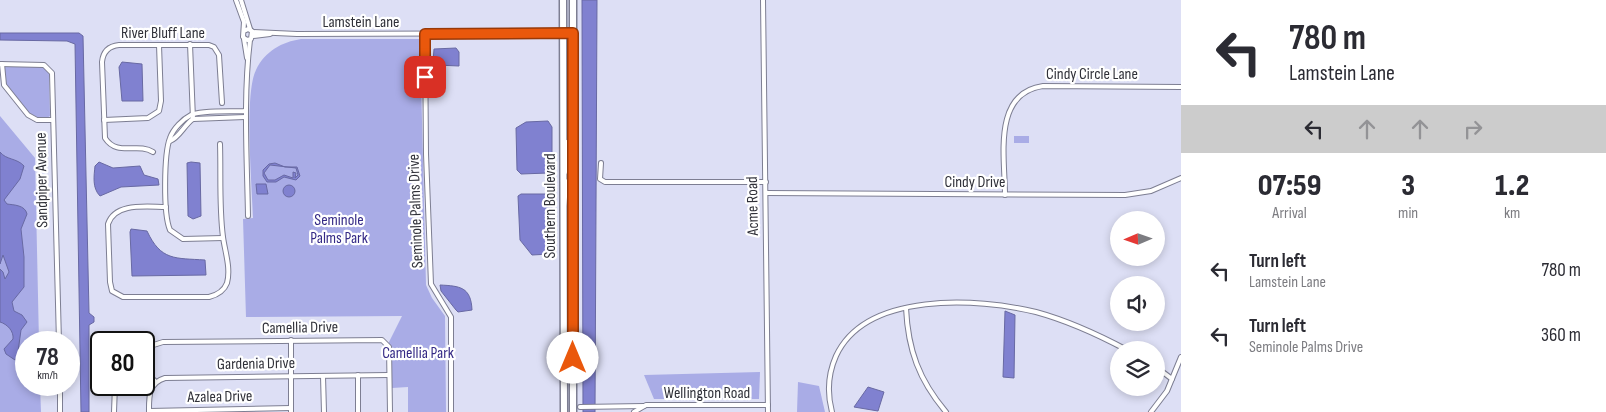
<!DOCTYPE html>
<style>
:root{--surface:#fff;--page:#f2f2f3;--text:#2b2b33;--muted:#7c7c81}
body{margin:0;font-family:"Sofia Sans Condensed",sans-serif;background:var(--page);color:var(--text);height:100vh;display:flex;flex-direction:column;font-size:19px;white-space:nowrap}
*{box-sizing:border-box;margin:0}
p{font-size:16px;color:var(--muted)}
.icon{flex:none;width:28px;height:28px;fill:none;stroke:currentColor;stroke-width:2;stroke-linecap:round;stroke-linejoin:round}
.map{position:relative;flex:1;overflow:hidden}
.details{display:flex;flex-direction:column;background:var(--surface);width:425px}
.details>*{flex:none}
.guide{background:#fff;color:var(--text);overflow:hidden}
.needle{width:32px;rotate:268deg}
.buttons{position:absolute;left:1110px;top:211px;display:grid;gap:10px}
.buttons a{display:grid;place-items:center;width:55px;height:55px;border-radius:50%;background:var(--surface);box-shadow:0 2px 8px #0003;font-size:25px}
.speed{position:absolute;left:15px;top:331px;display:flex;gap:10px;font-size:25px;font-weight:700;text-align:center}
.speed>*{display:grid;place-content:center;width:65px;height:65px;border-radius:50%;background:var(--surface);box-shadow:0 2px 8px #0003;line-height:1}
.speed small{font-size:12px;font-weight:400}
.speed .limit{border:2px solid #111;border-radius:8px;background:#fff;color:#111}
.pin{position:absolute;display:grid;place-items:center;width:42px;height:42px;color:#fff;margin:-21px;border-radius:10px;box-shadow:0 2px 8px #0006}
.me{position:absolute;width:55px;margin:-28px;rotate:0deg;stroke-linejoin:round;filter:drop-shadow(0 0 4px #0008)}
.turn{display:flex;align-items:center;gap:18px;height:105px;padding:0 25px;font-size:22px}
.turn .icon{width:65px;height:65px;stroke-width:2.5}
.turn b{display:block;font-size:35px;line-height:42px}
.lanes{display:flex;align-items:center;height:48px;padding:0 25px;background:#0003;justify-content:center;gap:25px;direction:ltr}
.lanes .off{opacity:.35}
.eta{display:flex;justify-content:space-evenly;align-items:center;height:85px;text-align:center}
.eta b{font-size:30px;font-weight:800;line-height:35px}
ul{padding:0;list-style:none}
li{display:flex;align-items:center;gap:15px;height:65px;padding:0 25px}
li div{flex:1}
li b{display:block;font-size:19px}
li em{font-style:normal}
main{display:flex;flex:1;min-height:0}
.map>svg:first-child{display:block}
</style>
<main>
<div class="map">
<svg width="1181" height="412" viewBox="0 0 1181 412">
<rect width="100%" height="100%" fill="#dddff5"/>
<g fill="#a9ace6">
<path d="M 301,39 L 420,39 L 426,285 L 432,298 L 445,316 L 446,412 L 408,412 L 408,387 L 392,388 L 389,342 L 402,316 L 246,317 L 243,219 L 253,218 C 252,186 244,94 256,70 C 265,51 282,42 301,39 Z"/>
<path d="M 5,67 L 43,67 L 49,72 L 50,116 C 36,127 9,95 5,82 C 3,77 4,71 5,67 Z"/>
<polygon points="0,116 35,158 39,342 26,342 26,385 40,385 41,412 0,412"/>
<rect x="1014" y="136" width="15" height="7"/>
<polygon points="760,372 759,399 654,399 644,375"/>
<polygon points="798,382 819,386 825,412 797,412"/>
</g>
<g fill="#8081d0" stroke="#6869a3" fill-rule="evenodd">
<polygon points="582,0 597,0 595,412 583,412"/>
<polygon points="0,33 79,33 83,36 89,313 94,317 94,322 89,325 89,412 81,412 75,44 67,41 0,40"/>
<polygon points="456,48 459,52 459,66 436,65 433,62 434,49"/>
<polygon points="122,62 142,64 143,101 122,101 119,67"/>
<polygon points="548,121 552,127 552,169 548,173 521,174 517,170 516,128 526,122"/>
<path d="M 0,152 C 6,160 17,158 24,166 L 20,179 L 4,200 L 7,204 C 14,205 25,205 27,214 L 21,229 L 24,257 L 24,287 L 12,302 L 14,311 L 22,315 L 27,322 L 21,330 L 17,359 L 15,360 L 6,354 L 4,349 L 13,339 C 14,331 7,324 0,322 L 0,269 L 3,272 L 5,279 L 9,272 L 3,255 L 0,264 Z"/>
<path d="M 99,162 L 113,168 L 140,166 L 144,175 L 158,179 L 159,185 L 121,187 L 100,196 C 92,188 94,176 95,166 Z"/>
<polygon points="191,162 200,163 201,216 193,219 188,216 187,163"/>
<path d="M 275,163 L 285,167 L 297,167 L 300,176 L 296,180 L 284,177 L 276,182 L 267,182 L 263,176 L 263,170 L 269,164 ZM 270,165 L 296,168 L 298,175 L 295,178 L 296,173 L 293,172 L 293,178 L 284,175 L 275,180 L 268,180 L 264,173 Z"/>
<polygon points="256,184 266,184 268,194 257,194"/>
<circle cx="289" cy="191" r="6"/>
<polygon points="521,194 545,194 552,196 552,248 550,254 532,255 520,240 518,196"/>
<path d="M 131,229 L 147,231 C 161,261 175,258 205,260 L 206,275 L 132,276 L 130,232 Z"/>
<path d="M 440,285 C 460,286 471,287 472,310 L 458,312 L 456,310 L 441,291 Z"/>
<polygon points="1005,311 1015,315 1014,378 1003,377"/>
<polygon points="868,387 884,392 878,411 854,407"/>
</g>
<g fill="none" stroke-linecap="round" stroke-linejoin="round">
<g stroke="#7d7e92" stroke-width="6">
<g id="minor">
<polyline points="236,0 244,22 243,37 247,40 251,39 252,31 248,29 244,31"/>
<polyline points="241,0 250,29"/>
<polyline points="763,0 768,412"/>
<polyline points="253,32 297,34 573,33"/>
<polyline points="425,33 426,154 431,284 451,317 451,412"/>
<polyline points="253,36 270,34"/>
<polyline points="244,39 247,58"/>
<polyline points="190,44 193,119"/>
<polyline points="0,64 44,65 52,73 59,342"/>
<polyline points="2,64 4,85 28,115 37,120 53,120"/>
<polyline points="193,119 245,117"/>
<polyline points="104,120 148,118 159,111 161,101 159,45"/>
<path d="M 170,141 C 179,138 185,124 193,119"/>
<path d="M 153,152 C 138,142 117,157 105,138 L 102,62 C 103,52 109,46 119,45 L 209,45 L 214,47 L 219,55 L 222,103"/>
<polyline points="601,163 600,179 605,182 766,182"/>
<polyline points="766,193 1125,195 1151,191 1181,178"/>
<path d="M 1005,195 C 1005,158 992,93 1043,86 L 1181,87"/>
<path d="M 166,207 C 147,207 115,202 108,224 L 110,282 L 112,291 L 123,297 L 209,297 C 217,295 224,291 227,283 C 231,268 225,252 223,237 C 219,207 221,174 220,144"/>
<path d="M 248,216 C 247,157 243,98 250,40"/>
<path d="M 223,238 L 183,239 L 170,230 C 163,214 164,153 170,138 C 173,129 183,119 191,115 C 202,110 232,112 245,111"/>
<path d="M 906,308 C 908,350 919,380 946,412"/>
<polyline points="291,340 291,412"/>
<polyline points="144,348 163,342 382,340 389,347 390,412"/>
<polyline points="1156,367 1172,379"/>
<polyline points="144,371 156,382"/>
<polyline points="358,375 358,412"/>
<polyline points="323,376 324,412"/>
<polyline points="60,385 60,412"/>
<polyline points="580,407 644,406"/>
<polyline points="149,411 291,408"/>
<polyline points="114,412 115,385"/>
<path d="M 149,412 C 149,397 148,383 165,378 L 389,375"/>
<polyline points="634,412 646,405 768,405"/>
<path d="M 832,412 C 827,393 828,374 836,356 C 866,291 978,298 1036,312 C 1069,321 1097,334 1127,350"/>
<polyline points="1151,412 1167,391 1181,357"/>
</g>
</g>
<g stroke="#7d7e92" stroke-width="9">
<g id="highway">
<polyline points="563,0 564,412"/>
<polyline points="566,143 569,154 569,172 573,175"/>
<polyline points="564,181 568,188 571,215"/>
<polyline points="573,412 573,0"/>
</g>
</g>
<use href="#minor" stroke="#fff" stroke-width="4"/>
<use href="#highway" stroke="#fff" stroke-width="6"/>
</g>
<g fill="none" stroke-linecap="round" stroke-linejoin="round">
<g stroke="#983908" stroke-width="12">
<polyline id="route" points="425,77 425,34 573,33 573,358"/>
</g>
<use href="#route" stroke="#ea580c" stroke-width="9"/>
</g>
<g text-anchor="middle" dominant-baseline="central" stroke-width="4.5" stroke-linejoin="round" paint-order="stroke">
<g font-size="16" fill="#303139" stroke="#fff">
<text x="361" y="22">Lamstein Lane</text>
<text x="163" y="33">River Bluff Lane</text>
<text x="1092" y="74">Cindy Circle Lane</text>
<text transform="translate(42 180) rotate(-91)">Sandpiper Avenue</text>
<text x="975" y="182">Cindy Drive</text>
<text transform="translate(550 206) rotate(-90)">Southern Boulevard</text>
<text transform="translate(753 206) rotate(-91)">Acme Road</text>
<text transform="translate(416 211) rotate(-92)">Seminole Palms Drive</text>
<text transform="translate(300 328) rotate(-1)">Camellia Drive</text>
<text transform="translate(256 364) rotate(-1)">Gardenia Drive</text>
<text x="707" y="393">Wellington Road</text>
<text transform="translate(220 397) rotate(-1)">Azalea Drive</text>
</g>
<g font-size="16" fill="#352a86" stroke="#fff">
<text x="339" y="220">Seminole<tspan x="339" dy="18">Palms Park</tspan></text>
<text x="418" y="353">Camellia Park</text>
</g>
</g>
</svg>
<div class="buttons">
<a><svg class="needle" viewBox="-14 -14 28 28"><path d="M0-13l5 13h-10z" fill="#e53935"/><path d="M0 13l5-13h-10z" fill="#7c7c81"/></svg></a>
<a><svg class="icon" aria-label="sound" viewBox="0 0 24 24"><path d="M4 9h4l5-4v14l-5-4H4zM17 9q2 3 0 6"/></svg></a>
<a><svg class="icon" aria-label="layers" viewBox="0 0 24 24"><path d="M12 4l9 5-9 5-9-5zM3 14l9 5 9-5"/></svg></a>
</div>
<div class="speed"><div>78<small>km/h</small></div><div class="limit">80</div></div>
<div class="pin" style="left:425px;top:77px;background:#d93025"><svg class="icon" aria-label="arrive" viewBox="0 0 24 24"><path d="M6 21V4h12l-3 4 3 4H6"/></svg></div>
<svg class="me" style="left:573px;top:358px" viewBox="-20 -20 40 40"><circle r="19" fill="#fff"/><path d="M0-13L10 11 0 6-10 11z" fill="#ea580c"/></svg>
</div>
<section class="details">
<div class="guide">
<div class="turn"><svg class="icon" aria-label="left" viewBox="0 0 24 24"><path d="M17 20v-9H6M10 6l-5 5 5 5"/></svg><div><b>780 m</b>Lamstein Lane</div></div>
<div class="lanes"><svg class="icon" aria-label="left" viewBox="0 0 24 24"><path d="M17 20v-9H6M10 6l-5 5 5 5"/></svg><svg class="icon off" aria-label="ahead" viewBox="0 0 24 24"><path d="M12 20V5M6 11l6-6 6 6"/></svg><svg class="icon off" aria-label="ahead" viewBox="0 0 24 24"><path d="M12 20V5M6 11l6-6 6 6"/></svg><svg class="icon off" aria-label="right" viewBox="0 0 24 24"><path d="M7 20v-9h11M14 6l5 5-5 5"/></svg></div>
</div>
<div class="eta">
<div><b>07:59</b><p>Arrival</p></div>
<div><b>3</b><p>min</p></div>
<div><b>1.2</b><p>km</p></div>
</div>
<ul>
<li><svg class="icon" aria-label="left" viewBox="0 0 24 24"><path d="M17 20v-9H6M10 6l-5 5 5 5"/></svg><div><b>Turn left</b><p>Lamstein Lane</p></div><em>780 m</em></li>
<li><svg class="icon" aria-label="left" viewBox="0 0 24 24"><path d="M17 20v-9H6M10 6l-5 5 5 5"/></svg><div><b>Turn left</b><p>Seminole Palms Drive</p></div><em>360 m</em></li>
</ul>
</section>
</main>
